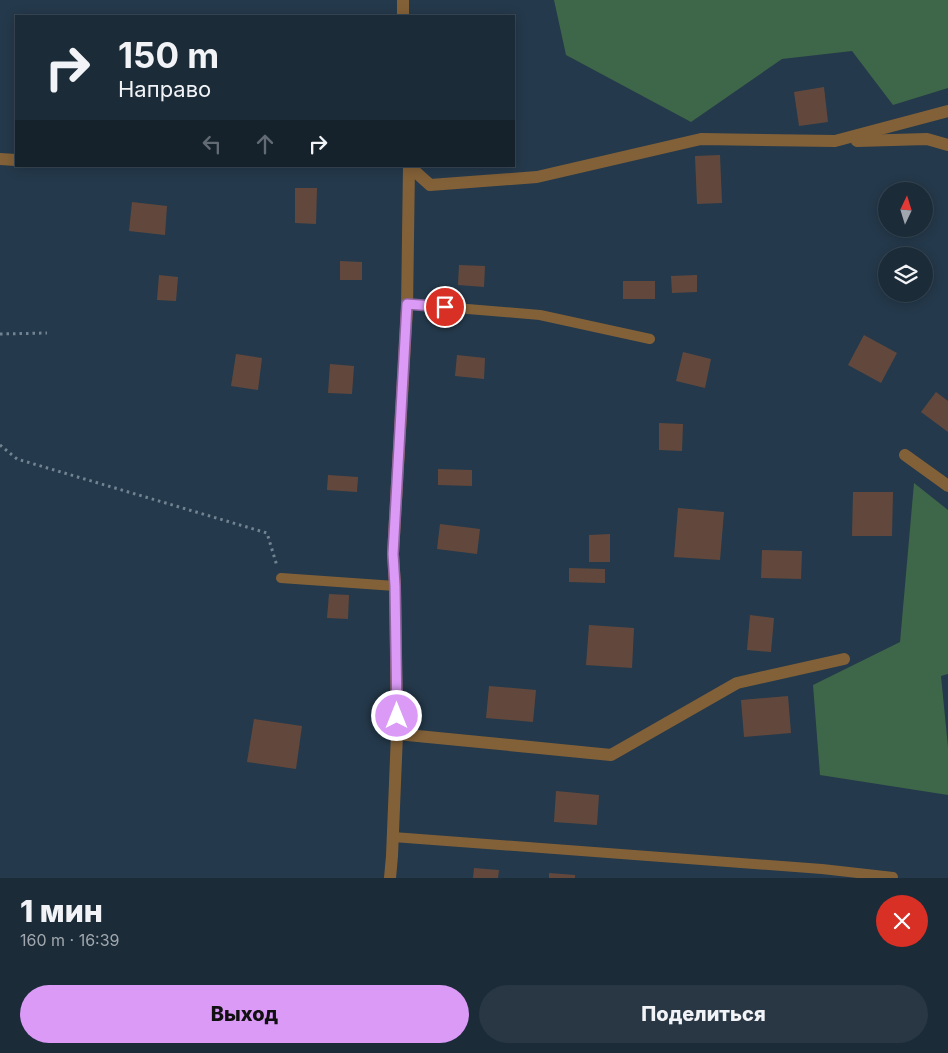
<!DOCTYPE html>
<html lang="ru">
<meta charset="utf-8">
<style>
:root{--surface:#1b2b38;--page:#283743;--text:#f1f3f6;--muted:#a0a7ae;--line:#394753;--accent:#da9af6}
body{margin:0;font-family:Inter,sans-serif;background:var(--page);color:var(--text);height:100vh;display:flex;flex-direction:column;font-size:19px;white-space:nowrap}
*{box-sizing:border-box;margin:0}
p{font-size:16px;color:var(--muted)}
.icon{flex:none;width:28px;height:28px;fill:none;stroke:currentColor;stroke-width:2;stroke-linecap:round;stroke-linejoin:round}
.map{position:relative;height:878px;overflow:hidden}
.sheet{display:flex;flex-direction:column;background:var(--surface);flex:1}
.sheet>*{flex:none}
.hud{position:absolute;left:15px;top:15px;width:500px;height:152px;border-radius:0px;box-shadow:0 2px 12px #0003,0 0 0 1px var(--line);background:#1b2b38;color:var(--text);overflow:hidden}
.needle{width:32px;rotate:4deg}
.tools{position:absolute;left:878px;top:182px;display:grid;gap:10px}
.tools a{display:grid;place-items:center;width:55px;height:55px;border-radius:50%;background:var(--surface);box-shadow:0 2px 12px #0003,0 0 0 1px var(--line);font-size:25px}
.pin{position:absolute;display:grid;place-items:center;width:42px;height:42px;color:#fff;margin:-21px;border:2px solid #fff;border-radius:50%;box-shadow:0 1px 5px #0007}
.me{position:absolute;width:55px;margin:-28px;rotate:0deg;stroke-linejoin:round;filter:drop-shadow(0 0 4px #0008)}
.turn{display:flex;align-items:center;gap:18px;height:105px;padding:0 20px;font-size:22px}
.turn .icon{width:65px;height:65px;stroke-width:2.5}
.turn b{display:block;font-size:35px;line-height:42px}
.lanes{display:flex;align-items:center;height:48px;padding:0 20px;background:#0003;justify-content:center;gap:25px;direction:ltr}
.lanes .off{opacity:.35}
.round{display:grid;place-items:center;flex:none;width:52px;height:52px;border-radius:26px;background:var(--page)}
.overview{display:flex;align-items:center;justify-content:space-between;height:85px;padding:0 20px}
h1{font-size:30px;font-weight:800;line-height:38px}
.button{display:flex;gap:10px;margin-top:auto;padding:10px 20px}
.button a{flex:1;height:58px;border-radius:30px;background:var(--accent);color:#111;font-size:20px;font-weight:800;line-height:58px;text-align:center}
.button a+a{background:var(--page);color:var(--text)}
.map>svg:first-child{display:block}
</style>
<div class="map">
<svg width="948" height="878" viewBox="0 0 948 878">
<rect width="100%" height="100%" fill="#24394b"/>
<g fill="#3e6649">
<polygon points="554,0 948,0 948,88 893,105 852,51 782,59 691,122 566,55"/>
<polygon points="914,483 948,510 948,674 941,676 948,747 948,795 820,775 813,685 900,642"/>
</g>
<g fill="#62483c">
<polygon points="824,87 828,122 799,126 794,92"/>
<polygon points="720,155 722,203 697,204 695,156"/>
<polygon points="295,188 317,188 316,224 295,223"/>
<polygon points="132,202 167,206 165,235 129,231"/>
<polygon points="340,261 362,262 362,280 340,280"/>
<polygon points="459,265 485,266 484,287 458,285"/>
<polygon points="159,275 178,277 176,301 157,300"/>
<polygon points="697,275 697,292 672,293 671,276"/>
<rect x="623" y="281" width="32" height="18"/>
<polygon points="864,335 897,353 881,383 848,365"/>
<polygon points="683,352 711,359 705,388 676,381"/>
<polygon points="236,354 262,358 258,390 231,386"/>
<polygon points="457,355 485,358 484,379 455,376"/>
<polygon points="330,364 354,366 352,394 328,393"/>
<polygon points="936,392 948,401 948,432 921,412"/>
<polygon points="659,423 683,424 682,451 659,450"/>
<polygon points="438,469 472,470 472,486 438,485"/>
<polygon points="328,475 358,477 357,492 327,490"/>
<polygon points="853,492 893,492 892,536 852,536"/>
<polygon points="678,508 724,512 720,560 674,557"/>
<polygon points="440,524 480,529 477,554 437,549"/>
<polygon points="610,534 610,562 589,562 589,535"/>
<polygon points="762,550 802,551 801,579 761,578"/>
<polygon points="569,568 605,569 605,583 569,582"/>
<polygon points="329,594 349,595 348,619 327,618"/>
<polygon points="750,615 774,618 771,652 747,650"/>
<polygon points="589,625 634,628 632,668 586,665"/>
<polygon points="489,686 536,690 533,722 486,718"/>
<polygon points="788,696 791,733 744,737 741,700"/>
<polygon points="254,719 302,726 296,769 247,762"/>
<polygon points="556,791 599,795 597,825 554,822"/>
<polygon points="474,868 499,870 498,878 473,878"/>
<polygon points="549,873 575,875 575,878 549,878"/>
</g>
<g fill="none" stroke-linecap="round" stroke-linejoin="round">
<g stroke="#728492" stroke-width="3" stroke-dasharray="2.5 4" stroke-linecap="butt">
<polyline points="0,334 47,333"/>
<polyline points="0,445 17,459 267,533 277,566"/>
</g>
<g stroke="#836138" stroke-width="10">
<polyline points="407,304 540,315 650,339"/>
<polyline points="281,578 395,586"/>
<polyline points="393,837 822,869 893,877"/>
</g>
<g stroke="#836138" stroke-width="12">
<polyline points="403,0 403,16"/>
<polyline points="857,141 927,139 948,145"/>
<polyline points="0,159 16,160"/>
<polyline points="409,166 430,185 537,177 701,139 835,141 948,111"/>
<polyline points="905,455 948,486"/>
<polyline points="397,734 611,755 737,683 844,659"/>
<polyline points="390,878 392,856 397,734 395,586 393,554 407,309 409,166"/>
</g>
</g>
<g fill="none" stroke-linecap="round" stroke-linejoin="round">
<g stroke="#8e64a0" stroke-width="12">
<polyline id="route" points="397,716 395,586 393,554 407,304 445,307"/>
</g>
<use href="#route" stroke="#da9af6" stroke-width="9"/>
</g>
</svg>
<div class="tools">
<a><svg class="needle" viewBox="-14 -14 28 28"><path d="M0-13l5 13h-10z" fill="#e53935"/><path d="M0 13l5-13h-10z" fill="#a0a7ae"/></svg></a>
<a><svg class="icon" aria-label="layers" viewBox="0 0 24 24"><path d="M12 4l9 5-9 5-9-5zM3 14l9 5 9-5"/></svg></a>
</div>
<div class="pin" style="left:445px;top:307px;background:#d93025"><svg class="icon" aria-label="arrive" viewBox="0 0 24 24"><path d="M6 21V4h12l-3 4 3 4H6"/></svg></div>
<svg class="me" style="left:397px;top:716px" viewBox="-20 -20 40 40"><circle r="17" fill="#da9af6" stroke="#fff" stroke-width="3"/><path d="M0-11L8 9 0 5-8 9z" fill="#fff"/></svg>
<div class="hud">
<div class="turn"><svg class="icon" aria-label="right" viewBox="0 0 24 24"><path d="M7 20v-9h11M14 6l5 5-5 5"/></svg><div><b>150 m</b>Направо</div></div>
<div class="lanes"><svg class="icon off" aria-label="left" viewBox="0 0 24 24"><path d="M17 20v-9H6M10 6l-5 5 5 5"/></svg><svg class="icon off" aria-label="ahead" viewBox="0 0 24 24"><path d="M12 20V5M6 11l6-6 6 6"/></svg><svg class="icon" aria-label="right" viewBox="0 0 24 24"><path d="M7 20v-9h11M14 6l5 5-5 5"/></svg></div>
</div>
</div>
<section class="sheet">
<div class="overview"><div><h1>1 мин</h1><p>160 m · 16:39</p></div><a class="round" style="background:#d93025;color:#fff"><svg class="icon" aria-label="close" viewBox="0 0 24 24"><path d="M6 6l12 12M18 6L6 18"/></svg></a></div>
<div class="button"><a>Выход</a><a>Поделиться</a></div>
</section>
